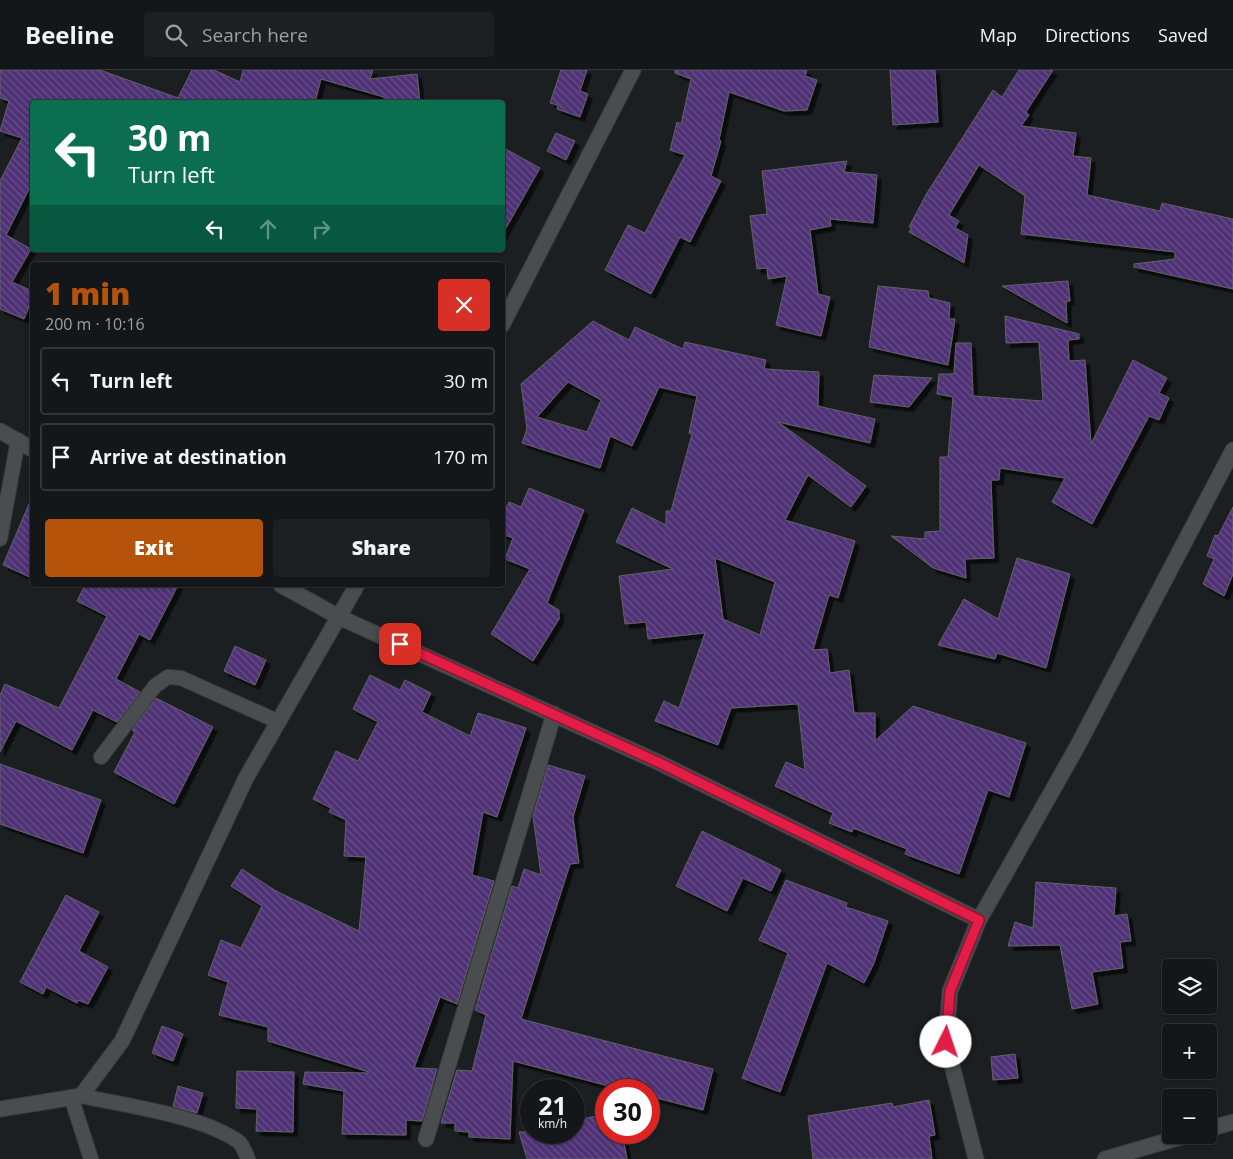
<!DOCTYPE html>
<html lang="en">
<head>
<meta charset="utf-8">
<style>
  body { margin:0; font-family:"Open Sans",sans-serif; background:#1d2022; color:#f1f3f6; height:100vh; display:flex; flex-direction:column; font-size:19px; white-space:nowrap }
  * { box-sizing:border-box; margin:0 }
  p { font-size:16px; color:#9d9fa2 }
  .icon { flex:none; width:28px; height:28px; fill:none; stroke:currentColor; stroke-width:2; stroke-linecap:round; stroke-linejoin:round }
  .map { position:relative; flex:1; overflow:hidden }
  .side { position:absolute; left:30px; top:192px; width:475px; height:325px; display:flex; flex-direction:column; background:#141719; border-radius:5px; box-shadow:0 1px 4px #0004,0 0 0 1px #333638 }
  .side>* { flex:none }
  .guide { position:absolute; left:30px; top:30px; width:475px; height:152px; border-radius:5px; box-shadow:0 1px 4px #0004,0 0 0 1px #333638; background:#0b6e4f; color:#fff; overflow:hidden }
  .buttons { position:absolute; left:1162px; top:889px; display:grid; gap:10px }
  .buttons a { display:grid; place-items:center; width:55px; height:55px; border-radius:5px; background:#141719; box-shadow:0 1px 4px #0004,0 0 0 1px #333638; font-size:25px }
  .speed { position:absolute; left:520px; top:1009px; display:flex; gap:10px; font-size:25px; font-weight:700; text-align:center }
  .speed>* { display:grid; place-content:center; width:65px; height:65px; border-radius:50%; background:#141719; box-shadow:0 1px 4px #0004,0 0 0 1px #333638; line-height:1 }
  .speed small { font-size:12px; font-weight:400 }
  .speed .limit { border:8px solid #d22; background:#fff; color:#111 }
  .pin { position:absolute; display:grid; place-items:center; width:42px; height:42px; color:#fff; margin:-21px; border-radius:10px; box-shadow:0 2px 8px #0006 }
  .me { position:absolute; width:55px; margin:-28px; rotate:4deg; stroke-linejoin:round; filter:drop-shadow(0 0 4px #0008) }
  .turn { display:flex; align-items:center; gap:18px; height:105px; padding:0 15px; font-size:22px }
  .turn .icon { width:65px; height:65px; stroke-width:2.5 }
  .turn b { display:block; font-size:35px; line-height:42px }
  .lanes { display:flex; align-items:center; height:48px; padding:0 15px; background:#0003; justify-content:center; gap:25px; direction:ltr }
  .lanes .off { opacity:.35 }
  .round { display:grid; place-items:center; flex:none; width:52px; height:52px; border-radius:5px; background:#1d2022 }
  .head { display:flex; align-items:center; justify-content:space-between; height:85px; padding:0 15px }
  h1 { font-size:30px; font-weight:800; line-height:38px; color:#b45309 }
  .action { display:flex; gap:10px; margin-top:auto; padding:10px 15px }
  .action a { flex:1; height:58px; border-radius:5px; background:#b45309; color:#fff; font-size:20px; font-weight:800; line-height:58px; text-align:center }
  .action a+a { background:#1d2022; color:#f1f3f6 }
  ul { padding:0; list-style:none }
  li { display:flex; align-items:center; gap:15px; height:68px; margin:0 10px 8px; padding:0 5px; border:2px solid #333638; border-radius:5px }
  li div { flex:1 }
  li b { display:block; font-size:19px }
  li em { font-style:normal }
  header { display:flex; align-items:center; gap:30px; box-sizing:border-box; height:70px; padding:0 25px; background:#141719; border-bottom:1px solid #333638 }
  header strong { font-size:24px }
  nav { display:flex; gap:28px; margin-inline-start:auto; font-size:18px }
  .search { width:350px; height:45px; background:#1d2022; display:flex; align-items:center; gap:12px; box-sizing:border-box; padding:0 18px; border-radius:5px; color:#9d9fa2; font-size:19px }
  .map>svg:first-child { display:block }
</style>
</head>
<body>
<header>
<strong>Beeline</strong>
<div class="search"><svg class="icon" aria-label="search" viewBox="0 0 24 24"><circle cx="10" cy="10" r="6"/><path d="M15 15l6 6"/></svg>Search here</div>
<nav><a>Map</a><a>Directions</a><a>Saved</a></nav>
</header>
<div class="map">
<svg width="1233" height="1089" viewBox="0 0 1233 1089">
  <defs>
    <pattern id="building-back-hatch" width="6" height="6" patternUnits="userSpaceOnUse" patternTransform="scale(1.25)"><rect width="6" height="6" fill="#4f3276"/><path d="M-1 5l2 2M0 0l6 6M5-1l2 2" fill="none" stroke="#684f89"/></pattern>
    <filter id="shadow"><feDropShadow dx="4.5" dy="4.5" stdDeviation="0" flood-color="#0009"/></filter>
  </defs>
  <rect width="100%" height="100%" fill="#1b1f21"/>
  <path fill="url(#building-back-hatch)" stroke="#636266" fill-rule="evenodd" filter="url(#shadow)" d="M 0,0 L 100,0 L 178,28 L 192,0 L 214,0 L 240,12 L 243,0 L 373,0 L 370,9 L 417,4 L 420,32 L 385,32 L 384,27 L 321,9 L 315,32 L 32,32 L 32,113 L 6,165 L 31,179 L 12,212 L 32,221 L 32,229 L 24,249 L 0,239 L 0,111 L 22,68 L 0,61 L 9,31 L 0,28 Z
    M 561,0 L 587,0 L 580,21 L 588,24 L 580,47 L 557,39 L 558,35 L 550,33 Z
    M 675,0 L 807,0 L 805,6 L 817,10 L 807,40 L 784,41 L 729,22 L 719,70 L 721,71 L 711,106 L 721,111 L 690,172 L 680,167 L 651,224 L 605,200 L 628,155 L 645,163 L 685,85 L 670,80 L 677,52 L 681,54 L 691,9 L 675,3 Z
    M 890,0 L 935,0 L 938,52 L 893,55 Z
    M 1019,0 L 1053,0 L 1026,42 L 1029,45 L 1021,56 L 1076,63 L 1073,86 L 1091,88 L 1087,125 L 1160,141 L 1162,133 L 1233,149 L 1233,219 L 1134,197 L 1134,194 L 1175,189 L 1175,182 L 1021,164 L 1025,126 L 979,95 L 949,145 L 959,151 L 955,158 L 968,165 L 964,193 L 909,162 L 912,157 L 909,157 L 927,123 L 993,20 L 1002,27 Z
    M 556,63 L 575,71 L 566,90 L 547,81 Z
    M 502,77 L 540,98 L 502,165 Z
    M 847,91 L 844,102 L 877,105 L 873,153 L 830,149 L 831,156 L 810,160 L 818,224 L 830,227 L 821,266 L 776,255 L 787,206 L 768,209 L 767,198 L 757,199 L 750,146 L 767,144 L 762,101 Z
    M 1068,211 L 1070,231 L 1066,231 L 1067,253 L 1002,216 Z
    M 878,216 L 928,221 L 929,228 L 950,233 L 949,249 L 955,249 L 948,295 L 869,277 Z
    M 1005,246 L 1079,264 L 1079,269 L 1068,270 L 1069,291 L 1085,290 L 1091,374 L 1133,290 L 1167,308 L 1159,323 L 1169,328 L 1159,350 L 1149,346 L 1092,454 L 1052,432 L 1065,408 L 1000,398 L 999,410 L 991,410 L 994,488 L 965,489 L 966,508 L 933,498 L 891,466 L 925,469 L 925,462 L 940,461 L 940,387 L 948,387 L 953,327 L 937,324 L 939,304 L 954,304 L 956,273 L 971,273 L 973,326 L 1043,331 L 1039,272 L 1006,273 Z
    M 593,251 L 629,270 L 635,257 L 683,279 L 685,272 L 766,290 L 764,299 L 819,302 L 818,336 L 875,349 L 870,373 L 778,352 L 866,416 L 851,437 L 808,405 L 785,450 L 855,471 L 838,528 L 829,525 L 813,580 L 827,579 L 830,603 L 849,600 L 854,643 L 875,643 L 875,671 L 913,636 L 1026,673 L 1009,727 L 988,720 L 959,804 L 905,784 L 907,779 L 853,758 L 852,762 L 829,753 L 833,743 L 775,716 L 786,692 L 805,700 L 798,634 L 731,638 L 718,675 L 655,651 L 664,631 L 679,638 L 705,563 L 648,569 L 646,552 L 625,554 L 619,506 L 673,499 L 616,472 L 632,438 L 666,455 L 666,441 L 671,441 L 692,364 L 689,363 L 697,326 L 659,317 L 632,376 L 610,366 L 600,398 L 522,373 L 527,359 L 521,314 ZM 568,312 L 601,330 L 587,362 L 537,347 ZM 715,488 L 775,512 L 760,565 L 723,549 Z
    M 874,305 L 932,308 L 909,337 L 870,332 Z
    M 529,418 L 584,440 L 547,533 L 559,540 L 559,549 L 533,591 L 491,564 L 530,499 L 505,489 L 513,468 L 502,464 L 502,447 L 509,432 L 521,437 Z
    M 32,427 L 32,508 L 3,495 Z
    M 1233,437 L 1233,504 L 1224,526 L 1203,514 L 1214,489 L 1207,486 L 1215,465 L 1218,466 Z
    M 1017,488 L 1070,504 L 1046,598 L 997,583 L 995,589 L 938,575 L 964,529 L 998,549 Z
    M 85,515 L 178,515 L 150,570 L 139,564 L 116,609 L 140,622 L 117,652 L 93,640 L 72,680 L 16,651 L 0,682 L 0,625 L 5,614 L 59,638 L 107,546 L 77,531 Z
    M 235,576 L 266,590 L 255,615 L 224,601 Z
    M 370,605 L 400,620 L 405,610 L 431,623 L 422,642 L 470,666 L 478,643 L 526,658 L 497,747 L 483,742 L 472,805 L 494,811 L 457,934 L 440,927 L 414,998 L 437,999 L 422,1051 L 406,1050 L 406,1065 L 342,1064 L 344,1021 L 303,1014 L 305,1002 L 368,1003 L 369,1002 L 268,971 L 268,957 L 219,945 L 228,912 L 208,905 L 221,870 L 241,878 L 262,836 L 231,816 L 242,799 L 276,821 L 359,861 L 366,787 L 344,786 L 346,750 L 329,742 L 331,738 L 313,729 L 336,681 L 358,691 L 378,652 L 353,639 Z
    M 156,628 L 213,657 L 174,734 L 114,702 L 135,662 L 132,660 Z
    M 0,694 L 101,730 L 83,783 L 0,754 Z
    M 548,695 L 585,706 L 573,747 L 579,793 L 570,794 L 521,949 L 713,999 L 703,1040 L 649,1026 L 649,1020 L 624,1020 L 513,991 L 510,1069 L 469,1067 L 469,1062 L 455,1061 L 455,1053 L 441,1053 L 457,1000 L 472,1001 L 486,945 L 475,940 L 512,816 L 518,818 L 524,799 L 541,805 L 533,746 Z
    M 702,761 L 781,800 L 771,821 L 743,808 L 727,841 L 676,816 Z
    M 786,810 L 847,833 L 846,837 L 888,851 L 874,893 L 864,913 L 827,893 L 780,1022 L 742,1008 L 788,883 L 759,870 Z
    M 1036,812 L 1116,818 L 1114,846 L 1127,844 L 1131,871 L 1120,872 L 1123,898 L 1092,902 L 1098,934 L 1072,939 L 1060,875 L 1008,876 L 1015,852 L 1033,858 Z
    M 66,825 L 99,842 L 79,881 L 108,897 L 88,934 L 78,930 L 77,933 L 46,917 L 43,924 L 20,912 Z
    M 162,956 L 183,964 L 173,991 L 152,983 Z
    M 1015,984 L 1018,1008 L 993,1010 L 991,987 Z
    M 237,1001 L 294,1002 L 293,1062 L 256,1061 L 257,1039 L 236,1038 Z
    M 178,1016 L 203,1023 L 197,1043 L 173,1036 Z
    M 929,1030 L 935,1065 L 929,1066 L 932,1089 L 813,1089 L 808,1046 L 892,1033 L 893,1037 Z
    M 606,1044 L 606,1062 L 622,1062 L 627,1089 L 527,1089 L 519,1062 L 580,1062 L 577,1050 Z"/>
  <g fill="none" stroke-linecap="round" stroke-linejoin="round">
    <defs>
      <path id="service" d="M 0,469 L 18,370
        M 101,687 L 155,616 L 168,607 L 181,608 L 279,652
        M 81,1026 C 125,1035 203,1046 239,1072 C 243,1076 246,1084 248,1089
        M 71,1027 L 91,1089"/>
      <path id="minor" d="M 502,255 L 633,0
        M 0,361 L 32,379
        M 281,515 L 339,547 L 660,693 L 979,850
        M 0,1039 L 81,1026 L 122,971 L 246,708 L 357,515
        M 1209,1059 L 1233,1052
        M 426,1069 L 554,644
        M 976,1089 L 946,972 L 950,921 L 979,850 L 1077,677 L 1233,380
        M 1105,1089 L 1188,1065"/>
    </defs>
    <use href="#service" stroke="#393b3d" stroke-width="16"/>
    <use href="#minor" stroke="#393b3d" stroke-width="17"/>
    <use href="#service" stroke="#494d50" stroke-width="14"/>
    <use href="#minor" stroke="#494d50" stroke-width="15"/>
  </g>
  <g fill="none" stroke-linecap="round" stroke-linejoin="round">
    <defs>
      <path id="route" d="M 400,574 L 660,693 L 979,850 L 950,921 L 946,972"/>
    </defs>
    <use href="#route" stroke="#92132f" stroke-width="12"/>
    <use href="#route" stroke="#e11d48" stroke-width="9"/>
  </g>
</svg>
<div class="buttons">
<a><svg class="icon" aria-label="layers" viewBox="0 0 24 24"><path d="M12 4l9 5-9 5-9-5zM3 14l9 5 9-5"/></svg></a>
<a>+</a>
<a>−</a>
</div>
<div class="speed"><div>21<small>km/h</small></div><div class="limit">30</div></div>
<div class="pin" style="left:400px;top:574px;background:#d93025"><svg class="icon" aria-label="arrive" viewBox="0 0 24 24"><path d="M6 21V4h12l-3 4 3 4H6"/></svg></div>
<svg class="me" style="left:946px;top:972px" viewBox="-20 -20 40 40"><circle r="19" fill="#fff"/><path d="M0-13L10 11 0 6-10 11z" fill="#e11d48"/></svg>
<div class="guide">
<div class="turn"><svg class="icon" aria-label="left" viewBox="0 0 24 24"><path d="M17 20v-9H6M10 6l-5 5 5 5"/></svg><div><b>30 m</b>Turn left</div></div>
<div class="lanes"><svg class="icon" aria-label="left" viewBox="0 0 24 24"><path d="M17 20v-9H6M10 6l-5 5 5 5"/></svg><svg class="icon off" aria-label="ahead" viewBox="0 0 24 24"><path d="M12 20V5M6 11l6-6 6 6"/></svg><svg class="icon off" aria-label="right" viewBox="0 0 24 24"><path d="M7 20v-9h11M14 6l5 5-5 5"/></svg></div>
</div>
<section class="side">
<div class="head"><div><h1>1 min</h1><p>200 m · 10:16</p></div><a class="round" style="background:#d93025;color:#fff"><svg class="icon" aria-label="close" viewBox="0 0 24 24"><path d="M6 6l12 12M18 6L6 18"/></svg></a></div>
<ul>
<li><svg class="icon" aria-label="left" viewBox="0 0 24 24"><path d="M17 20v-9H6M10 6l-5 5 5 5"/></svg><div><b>Turn left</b></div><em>30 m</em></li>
<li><svg class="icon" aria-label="arrive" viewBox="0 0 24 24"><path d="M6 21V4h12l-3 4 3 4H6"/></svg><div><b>Arrive at destination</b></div><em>170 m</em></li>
</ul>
<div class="action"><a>Exit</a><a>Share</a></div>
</section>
</div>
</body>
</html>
